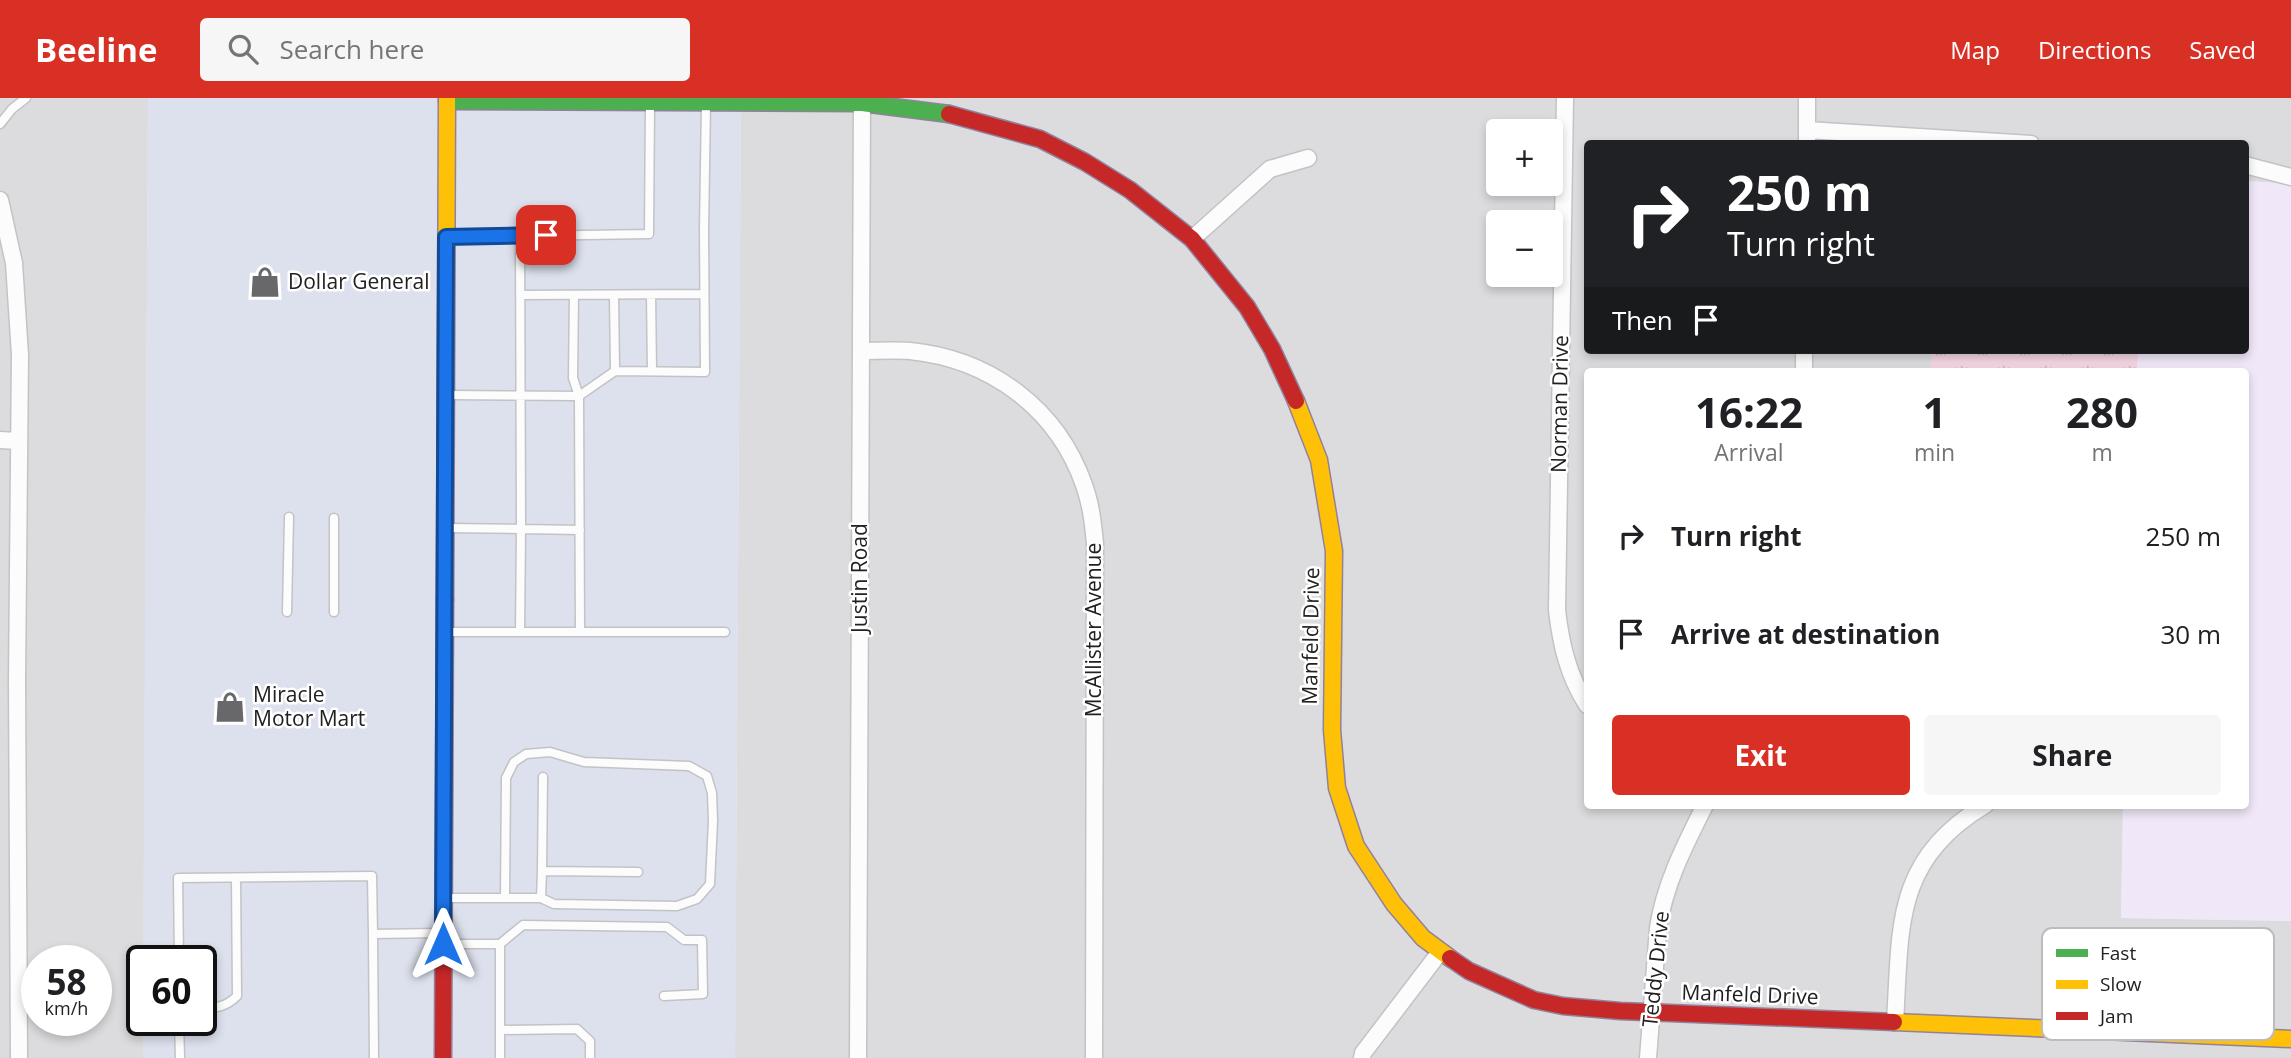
<!DOCTYPE html>
<html lang="en">
<head>
<meta charset="utf-8">
<style>
  body { margin:0; font-family:"Open Sans",sans-serif; background:#f6f6f6; color:#202124; height:100vh; display:flex; flex-direction:column; font-size:26px; white-space:nowrap }
  * { box-sizing:border-box; margin:0 }
  p { font-size:23px; color:#757577 }
  .icon { flex:none; width:38px; height:38px; fill:none; stroke:currentColor; stroke-width:2; stroke-linecap:round; stroke-linejoin:round }
  .map { position:relative; flex:1; overflow:hidden }
  .sheet { position:absolute; left:1584px; top:270px; width:665px; height:441px; display:flex; flex-direction:column; background:#fff; border-radius:7px; box-shadow:0 4px 10px #0003 }
  .sheet>* { flex:none }
  .guide { position:absolute; left:1584px; top:42px; width:665px; height:214px; border-radius:7px; box-shadow:0 4px 10px #0003; background:#202124; color:#fff; overflow:hidden }
  .fabs { position:absolute; left:1486px; top:21px; display:grid; gap:14px }
  .fabs a { display:grid; place-items:center; width:77px; height:77px; border-radius:7px; background:#fff; box-shadow:0 4px 10px #0003; font-size:35px }
  .speed { position:absolute; left:21px; top:847px; display:flex; gap:14px; font-size:35px; font-weight:700; text-align:center }
  .speed>* { display:grid; place-content:center; width:91px; height:91px; border-radius:50%; background:#fff; box-shadow:0 4px 10px #0003; line-height:1 }
  .speed small { font-size:18px; font-weight:400 }
  .speed .limit { border:4px solid #111; border-radius:10px; background:#fff; color:#111 }
  .pin { position:absolute; display:grid; place-items:center; width:60px; height:60px; color:#fff; margin:-30px; border-radius:14px; box-shadow:0 4px 10px #0006 }
  .me { position:absolute; width:77px; margin:-38px; rotate:0deg; stroke-linejoin:round; filter:drop-shadow(0 0 5px #0008) }
  .turn { display:flex; align-items:center; gap:24px; height:147px; padding:0 28px; font-size:32px }
  .turn .icon { width:91px; height:91px; stroke-width:2.5 }
  .turn b { display:block; font-size:49px; line-height:60px }
  .then { display:flex; align-items:center; height:66px; padding:0 28px; background:#0003; gap:14px; font-size:26px }
  .eta { display:flex; justify-content:space-evenly; align-items:center; height:119px; text-align:center }
  .eta b { font-size:42px; font-weight:700; line-height:49px }
  .button { display:flex; gap:14px; margin-top:auto; padding:14px 28px }
  .button a { flex:1; height:80px; border-radius:7px; background:#d93025; color:#fff; font-size:28px; font-weight:700; line-height:80px; text-align:center }
  .button a+a { background:#f6f6f6; color:#202124 }
  ul { padding:0; list-style:none }
  li { display:flex; align-items:center; gap:21px; height:98px; padding:0 28px }
  li div { flex:1 }
  li b { display:block; font-size:26px }
  li em { font-style:normal }
  header { display:flex; align-items:center; gap:42px; box-sizing:border-box; height:98px; padding:0 35px; background:#d93025; color:#fff }
  header strong { font-size:33px }
  nav { display:flex; gap:38px; margin-inline-start:auto; font-size:24px }
  .search { width:490px; height:63px; background:#f6f6f6; display:flex; align-items:center; gap:18px; box-sizing:border-box; padding:0 24px; border-radius:7px; color:#757577; font-size:26px }
  .map>svg:first-child { display:block }
</style>
</head>
<body>
<header>
<strong>Beeline</strong>
<div class="search"><svg class="icon" aria-label="search" viewBox="0 0 24 24"><circle cx="10" cy="10" r="6"/><path d="M15 15l6 6"/></svg>Search here</div>
<nav><a>Map</a><a>Directions</a><a>Saved</a></nav>
</header>
<div class="map">
<svg width="2291" height="960" viewBox="0 0 2291 960">
  <defs>
    <pattern id="park-tufts" width="24" height="20" patternUnits="userSpaceOnUse" patternTransform="scale(1.75)"><rect width="24" height="20" fill="#f4d6e2"/><path d="M3 7l-1-3M5 7V3M7 7l1-3M15 17l-1-3M17 17v-4M19 17l1-3" fill="none" stroke="#d1b7c2"/></pattern>
  </defs>
  <rect width="100%" height="100%" fill="#eceaf0"/>
  <path fill="#dcdcdf" fill-rule="evenodd" d="M 0,0 L 148,0 L 143,960 L 0,960 ZM 37,863 L 96,863 L 96,922 L 37,922 Z
    M 741,0 L 2291,0 L 2291,86 L 2245,83 L 2245,46 L 1587,46 L 1587,252 L 1932,252 L 1931,273 L 1587,273 L 1587,707 L 2123,707 L 2121,820 L 2291,823 L 2291,960 L 735,960 ZM 1498,33 L 1550,33 L 1550,86 L 1498,86 ZM 1498,124 L 1550,124 L 1550,177 L 1498,177 Z"/>
  <path fill="#dde1ed" d="M 148,0 L 741,0 L 735,960 L 143,960 L 143,922 L 201,922 L 201,863 L 143,863 Z"/>
  <path fill="#f0e7f8" d="M 2245,83 L 2291,86 L 2291,823 L 2121,820 L 2123,707 L 2245,707 L 2245,273 L 2137,273 L 2138,252 L 2245,252 Z"/>
  <path fill="url(#park-tufts)" d="M 1932,252 L 2138,252 L 2137,273 L 1931,273 Z"/>
  <g fill="none" stroke-linecap="round" stroke-linejoin="round">
    <defs>
      <path id="lane" d="M 0,26 L 12,11 L 26,0
        M 520,138 L 649,136 L 650,6
        M 520,197 L 704,196
        M 574,197 L 573,280 L 579,298 L 615,273 L 705,274 L 704,132 L 706,6
        M 614,197 L 615,273
        M 651,197 L 652,273
        M 334,420 L 334,514
        M 448,430 L 521,431 L 520,138 L 451,139
        M 287,514 L 289,419
        M 447,534 L 580,534 L 579,298 L 450,297
        M 520,534 L 521,431 L 580,432
        M 580,534 L 725,534
        M 542,773 L 543,679
        M 446,800 L 541,800 L 542,773 L 638,774
        M 505,800 L 506,680 L 514,664 L 526,656 L 550,654 L 584,664 L 689,668 L 707,678 L 712,695 L 713,723 L 710,786 L 697,801 L 677,808 L 554,806 L 541,800
        M 446,846 L 500,846 L 500,960
        M 500,846 L 523,827 L 667,829 L 684,842 L 702,842 L 703,896 L 664,898
        M 179,863 L 178,780 L 372,778 L 373,836
        M 201,910 C 216,910 226,909 237,898 L 236,780
        M 179,922 L 180,960
        M 500,932 L 577,931 L 590,943 L 590,960
        M 374,960 L 373,836 L 439,835"/>
      <path id="street" d="M 1565,0 L 1557,512 C 1561,547 1568,577 1587,607
        M 1807,32 L 2031,46
        M 1807,46 L 1807,0
        M 2245,67 L 2291,79
        M 0,102 L 14,165 L 20,257 L 17,583 L 19,960
        M 1192,141 L 1270,71 L 1308,60
        M 861,253 C 877,253 894,252 910,253 C 990,261 1057,310 1084,387 C 1091,406 1093,425 1095,445 L 1094,960
        M 1804,273 L 1804,252
        M 0,342 L 18,343
        M 1895,924 C 1901,828 1893,763 1985,707
        M 858,960 L 862,0
        M 1362,960 L 1363,955 L 1440,854
        M 1648,960 L 1658,830 C 1665,785 1685,747 1705,707"/>
      <path id="fast" d="M 447,3 L 862,5 L 949,16"/>
      <path id="slow" d="M 1296,303 L 1319,362 L 1334,453 L 1332,632 L 1337,690 L 1356,748 L 1394,806 L 1423,840 L 1450,860
        M 445,502 L 447,0
        M 1894,924 L 2291,941"/>
      <path id="jam" d="M 949,16 L 1040,41 L 1085,64 L 1130,92 L 1192,141 L 1247,209 L 1272,251 L 1296,303
        M 1450,860 L 1469,873 L 1534,902 L 1563,908 L 1620,913 L 1894,924
        M 443,960 L 445,502"/>
    </defs>
    <use href="#lane" stroke="#c3c2c5" stroke-width="11"/>
    <use href="#street" stroke="#c3c2c5" stroke-width="19"/>
    <use href="#fast" stroke="#92819b" stroke-width="19"/>
    <use href="#slow" stroke="#92819b" stroke-width="19"/>
    <use href="#jam" stroke="#92819b" stroke-width="19"/>
    <use href="#lane" stroke="#fcfcfd" stroke-width="8"/>
    <use href="#street" stroke="#fcfcfd" stroke-width="16"/>
    <use href="#fast" stroke="#4caf50" stroke-width="16"/>
    <use href="#slow" stroke="#ffc107" stroke-width="16"/>
    <use href="#jam" stroke="#c62828" stroke-width="16"/>
  </g>
  <g fill="none" stroke-linecap="round" stroke-linejoin="round">
    <defs>
      <path id="route" d="M 443,846 L 446,139 L 546,137"/>
    </defs>
    <use href="#route" stroke="#114b97" stroke-width="18"/>
    <use href="#route" stroke="#1a73e8" stroke-width="12"/>
  </g>
  <defs>
    <symbol id="shop-bare" viewBox="-9 -9 18 18"><path d="M-5-2.5h2.3a2.7 3.5 0 0 1 5.4 0H5L5.5 6h-11ZM-1.5-2.5h3a1.5 2.3 0 0 0-3 0Z" fill="#686769" stroke="#fff" stroke-width="2.5" paint-order="stroke"/></symbol>
  </defs>
  <g fill-rule="evenodd">
    <use href="#shop-bare" x="243" y="162" width="44" height="44"/>
    <use href="#shop-bare" x="208" y="587" width="44" height="44"/>
  </g>
  <g text-anchor="middle" stroke-width="5" stroke-linejoin="round" paint-order="stroke">
    <g font-size="21" fill="#212121" stroke="#fff" text-anchor="start">
      <text x="288" y="191">Dollar General</text>
      <text x="253" y="604">Miracle<tspan x="253" dy="24">Motor Mart</tspan></text>
    </g>
    <g font-size="21" fill="#212121" stroke="#fff">
      <text transform="translate(1560 306) rotate(-89)" y="7">Norman Drive</text>
      <text transform="translate(860 480) rotate(-90)" y="7">Justin Road</text>
      <text transform="translate(1094 532) rotate(-90)" y="7">McAllister Avenue</text>
      <text transform="translate(1311 538) rotate(-89)" y="7">Manfeld Drive</text>
      <text transform="translate(1656 871) rotate(-84)" y="7">Teddy Drive</text>
      <text transform="translate(1750 897) rotate(2)" y="7">Manfeld Drive</text>
    </g>
  </g>
  <rect x="2042" y="830" width="232" height="112" rx="10" fill="#fff" stroke="#bcbcbc" stroke-width="2"/>
  <rect x="2056" y="851" width="32" height="8" fill="#4caf50"/>
  <rect x="2056" y="882" width="32" height="9" fill="#ffc107"/>
  <rect x="2056" y="914" width="32" height="8" fill="#c62828"/>
  <g font-size="19" fill="#212121">
    <text x="2100" y="862">Fast</text>
    <text x="2100" y="893">Slow</text>
    <text x="2100" y="925">Jam</text>
  </g>
</svg>
<div class="fabs">
<a>+</a>
<a>−</a>
</div>
<div class="speed"><div>58<small>km/h</small></div><div class="limit">60</div></div>
<div class="pin" style="left:546px;top:137px;background:#d93025"><svg class="icon" aria-label="arrive" viewBox="0 0 24 24"><path d="M6 21V4h12l-3 4 3 4H6"/></svg></div>
<svg class="me" style="left:443px;top:846px" viewBox="-20 -20 40 40"><path d="M0-17L14 15 0 8-14 15z" fill="#1a73e8" stroke="#fff" stroke-width="4"/></svg>
<div class="guide">
<div class="turn"><svg class="icon" aria-label="right" viewBox="0 0 24 24"><path d="M7 20v-9h11M14 6l5 5-5 5"/></svg><div><b>250 m</b>Turn right</div></div>
<div class="then">Then<svg class="icon" aria-label="arrive" viewBox="0 0 24 24"><path d="M6 21V4h12l-3 4 3 4H6"/></svg></div>
</div>
<section class="sheet">
<div class="eta">
<div><b>16:22</b><p>Arrival</p></div>
<div><b>1</b><p>min</p></div>
<div><b>280</b><p>m</p></div>
</div>
<ul>
<li><svg class="icon" aria-label="right" viewBox="0 0 24 24"><path d="M7 20v-9h11M14 6l5 5-5 5"/></svg><div><b>Turn right</b></div><em>250 m</em></li>
<li><svg class="icon" aria-label="arrive" viewBox="0 0 24 24"><path d="M6 21V4h12l-3 4 3 4H6"/></svg><div><b>Arrive at destination</b></div><em>30 m</em></li>
</ul>
<div class="button"><a>Exit</a><a>Share</a></div>
</section>
</div>
</body>
</html>
